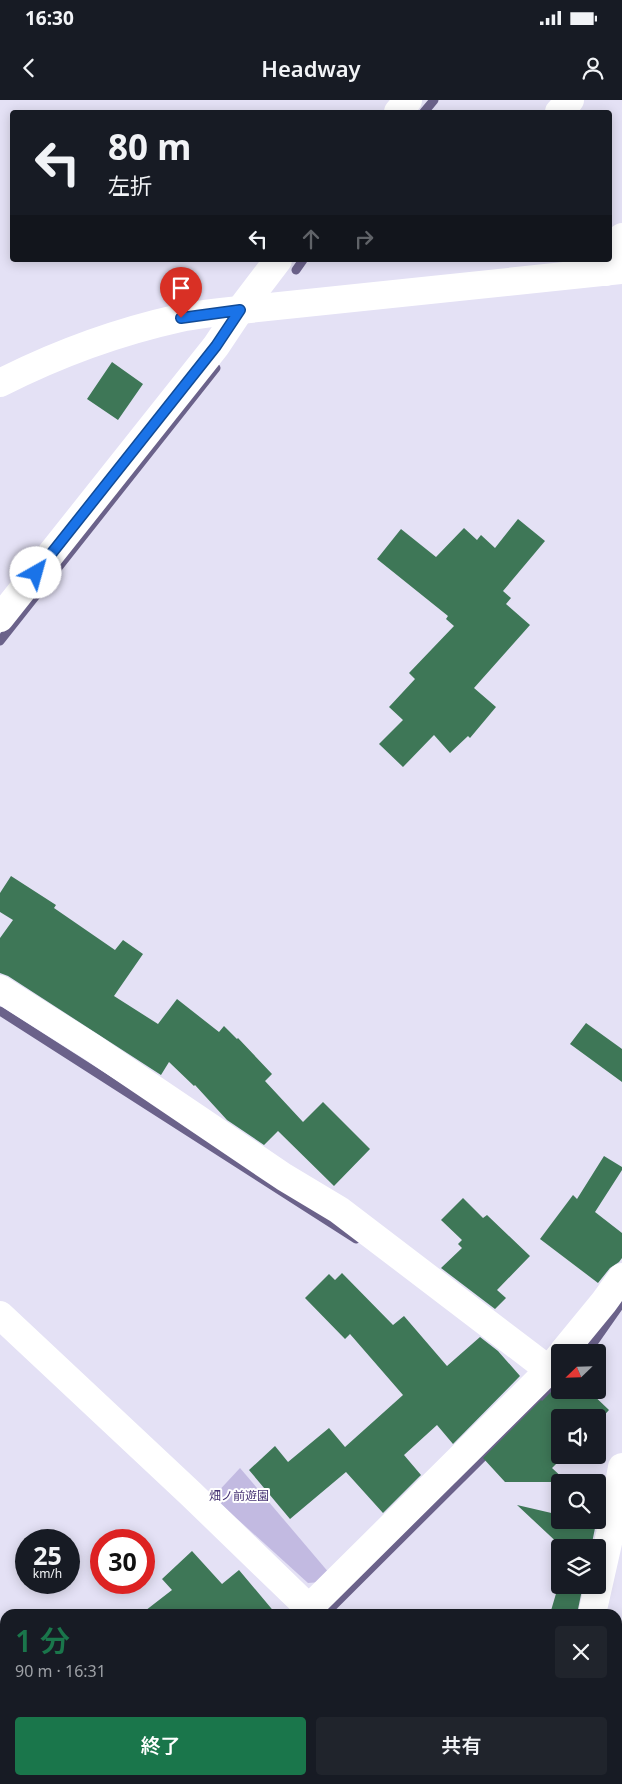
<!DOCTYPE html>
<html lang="ja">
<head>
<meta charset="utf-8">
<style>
  body { margin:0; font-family:"Noto Sans","Noto Sans JP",sans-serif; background:#20242c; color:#f1f3f6; height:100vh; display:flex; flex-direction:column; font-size:19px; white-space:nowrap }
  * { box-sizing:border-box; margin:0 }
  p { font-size:16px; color:#9ea1a6 }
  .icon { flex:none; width:28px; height:28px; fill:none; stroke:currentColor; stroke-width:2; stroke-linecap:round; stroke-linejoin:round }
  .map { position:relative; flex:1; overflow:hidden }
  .side { position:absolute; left:0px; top:1509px; width:622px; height:176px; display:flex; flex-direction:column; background:#171b24; border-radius:15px 15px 0 0; box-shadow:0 2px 12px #0003 }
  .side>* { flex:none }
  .guide { position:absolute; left:10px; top:10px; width:602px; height:152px; border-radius:5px; box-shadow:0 2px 12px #0003; background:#171b24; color:#f1f3f6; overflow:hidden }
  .needle { width:32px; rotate:247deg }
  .fabs { position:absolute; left:551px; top:1244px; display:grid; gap:10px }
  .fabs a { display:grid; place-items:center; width:55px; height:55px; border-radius:5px; background:#171b24; box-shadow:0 2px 12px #0003; font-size:25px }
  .speed { position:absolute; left:15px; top:1429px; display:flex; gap:10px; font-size:25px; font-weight:700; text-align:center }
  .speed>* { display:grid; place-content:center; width:65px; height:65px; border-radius:50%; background:#171b24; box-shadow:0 2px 12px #0003; line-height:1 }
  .speed small { font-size:12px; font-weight:400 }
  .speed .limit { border:8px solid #d22; background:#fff; color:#111 }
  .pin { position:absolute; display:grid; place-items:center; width:42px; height:42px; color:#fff; margin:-51px -21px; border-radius:50% 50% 50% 0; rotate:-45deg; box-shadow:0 0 5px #0007 }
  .pin .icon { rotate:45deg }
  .me { position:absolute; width:55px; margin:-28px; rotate:38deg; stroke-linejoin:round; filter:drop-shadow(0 0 4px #0008) }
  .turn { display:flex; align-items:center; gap:18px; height:105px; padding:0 15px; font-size:22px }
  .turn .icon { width:65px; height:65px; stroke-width:2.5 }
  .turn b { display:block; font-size:35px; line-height:42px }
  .lanes { display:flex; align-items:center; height:48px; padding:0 15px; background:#0003; justify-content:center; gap:25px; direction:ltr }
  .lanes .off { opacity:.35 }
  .round { display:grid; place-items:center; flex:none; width:52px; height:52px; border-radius:5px; background:#20242c }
  .head { display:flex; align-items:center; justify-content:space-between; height:85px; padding:0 15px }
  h1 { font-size:30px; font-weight:600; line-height:38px; color:#1a764b }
  .cta { display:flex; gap:10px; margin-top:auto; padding:10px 15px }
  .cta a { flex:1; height:58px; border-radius:5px; background:#1a764b; color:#fff; font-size:20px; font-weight:600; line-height:58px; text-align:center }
  .cta a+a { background:#20242c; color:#f1f3f6 }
  .status { display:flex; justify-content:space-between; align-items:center; height:35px; padding:0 25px; background:#171b24; direction:ltr }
  .status svg { height:14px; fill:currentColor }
  header { display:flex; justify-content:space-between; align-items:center; height:65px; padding:0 15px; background:#171b24; font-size:22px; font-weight:600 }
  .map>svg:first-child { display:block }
</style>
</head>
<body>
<div class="status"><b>16:30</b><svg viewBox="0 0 49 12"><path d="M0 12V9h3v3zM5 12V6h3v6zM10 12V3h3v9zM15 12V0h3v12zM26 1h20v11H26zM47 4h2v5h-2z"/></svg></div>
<header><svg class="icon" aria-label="back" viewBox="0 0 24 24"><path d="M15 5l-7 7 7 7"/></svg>Headway<svg class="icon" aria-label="person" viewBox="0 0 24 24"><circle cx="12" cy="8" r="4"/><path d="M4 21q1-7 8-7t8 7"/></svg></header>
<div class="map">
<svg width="622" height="1684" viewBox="0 0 622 1684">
  <rect width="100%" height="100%" fill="#e4e1f5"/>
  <path fill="#c2bae1" d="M 240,1368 L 330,1474 L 320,1482 L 308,1483 L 213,1397 Z"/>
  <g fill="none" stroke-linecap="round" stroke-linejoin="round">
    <path stroke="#6b628a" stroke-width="9" d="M 424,12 L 434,0
      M 296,170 L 303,160
      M 0,541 L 216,268
      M 0,911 L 356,1139
      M 587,1252 L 622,1202
      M 325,1514 L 560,1280
      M 147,1684 L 152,1680"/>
  </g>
  <path fill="#3e7757" d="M 112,262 L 143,284 L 118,320 L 87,299 Z
    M 518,419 L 545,441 L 503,491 L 511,498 L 506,504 L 530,525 L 474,588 L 496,607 L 470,638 L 468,636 L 450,653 L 434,635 L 403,667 L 379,644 L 403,620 L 389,607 L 415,579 L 409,573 L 454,526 L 446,519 L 448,516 L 377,459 L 401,429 L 436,457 L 464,428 L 477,440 L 481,435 L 495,448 Z
    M 11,776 L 56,805 L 54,808 L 115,850 L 123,840 L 143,854 L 114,896 L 158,924 L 177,899 L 219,932 L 224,926 L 237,939 L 238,938 L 272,974 L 265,981 L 303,1022 L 323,1002 L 370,1049 L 334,1086 L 278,1031 L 264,1045 L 227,1020 L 195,985 L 194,986 L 169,962 L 161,975 L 8,876 L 0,873 L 0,838 L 13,820 L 0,812 L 0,793 Z
    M 586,923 L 622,949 L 622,982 L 570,944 Z
    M 604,1056 L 622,1067 L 622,1070 L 595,1112 L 622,1133 L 622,1158 L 619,1162 L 610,1168 L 598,1183 L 540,1139 L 573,1095 L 577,1099 Z
    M 463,1098 L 483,1118 L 487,1115 L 530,1156 L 497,1190 L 506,1198 L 495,1209 L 441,1168 L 462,1148 L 458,1144 L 462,1140 L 441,1120 Z
    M 342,1173 L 393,1225 L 404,1216 L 447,1266 L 480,1237 L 498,1251 L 520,1276 L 453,1344 L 437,1325 L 404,1355 L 421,1375 L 383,1413 L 346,1372 L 290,1419 L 249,1370 L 275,1346 L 288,1362 L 329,1328 L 345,1347 L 403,1295 L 350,1234 L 345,1239 L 305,1198 L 329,1174 L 335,1180 Z
    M 553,1290 L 588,1290 L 609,1310 L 598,1322 L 598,1318 L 560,1318 L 560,1355 L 565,1355 L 552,1368 L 567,1382 L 505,1382 L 483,1358 L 541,1300 L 542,1301 Z
    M 517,1405 L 560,1415 L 560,1420 L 581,1420 L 596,1423 L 591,1448 L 563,1448 Z
    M 192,1451 L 222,1484 L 239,1470 L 276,1514 L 141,1514 L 172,1490 L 162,1479 Z
    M 560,1480 L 560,1485 L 583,1485 L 577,1514 L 550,1514 Z"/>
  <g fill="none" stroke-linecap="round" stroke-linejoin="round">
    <path stroke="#fff" stroke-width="28" d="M 398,12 L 408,0
      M 559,12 L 570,0
      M 606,172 L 622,137
      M 0,518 L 216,246 L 240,210 L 278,160
      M 0,889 L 93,948 L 284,1077 L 339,1110 L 549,1270
      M 0,1215 L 191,1394 L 315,1514
      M 563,1252 L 604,1202 L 622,1177
      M 303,1514 L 549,1270 L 559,1257
      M 592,1514 L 610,1434 L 622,1367
      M 472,1680 L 475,1684
      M 124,1684 L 128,1680
      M 519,1684 L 523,1680"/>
    <path stroke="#fff" stroke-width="28" d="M 0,283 C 57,254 117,232 180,218 C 199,214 220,212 240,210 L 622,170"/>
  </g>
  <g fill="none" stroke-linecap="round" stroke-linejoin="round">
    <defs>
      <path id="route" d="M 36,473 L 216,246 L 240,210 L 181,218"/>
    </defs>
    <use href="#route" stroke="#114b97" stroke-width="12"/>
    <use href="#route" stroke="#1a73e8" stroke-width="9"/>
  </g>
  <g text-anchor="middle" stroke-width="4" stroke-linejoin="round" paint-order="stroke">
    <g font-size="12" fill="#443072" stroke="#fff">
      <text x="239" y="1400">畑ノ前遊園</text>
    </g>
  </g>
</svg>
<div class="fabs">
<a><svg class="needle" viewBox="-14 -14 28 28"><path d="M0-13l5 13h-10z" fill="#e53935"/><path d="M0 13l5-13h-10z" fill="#9ea1a6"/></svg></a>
<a><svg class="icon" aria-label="sound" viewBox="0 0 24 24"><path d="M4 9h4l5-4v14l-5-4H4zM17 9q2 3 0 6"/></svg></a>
<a><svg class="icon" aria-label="search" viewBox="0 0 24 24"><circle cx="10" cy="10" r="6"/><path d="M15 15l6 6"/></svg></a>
<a><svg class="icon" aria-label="layers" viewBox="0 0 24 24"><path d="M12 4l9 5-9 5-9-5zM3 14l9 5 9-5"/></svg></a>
</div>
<div class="speed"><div>25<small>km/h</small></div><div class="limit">30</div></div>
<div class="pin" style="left:181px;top:218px;background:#d93025"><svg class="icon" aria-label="arrive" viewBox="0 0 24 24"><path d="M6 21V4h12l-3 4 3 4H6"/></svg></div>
<svg class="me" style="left:36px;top:473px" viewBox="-20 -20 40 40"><circle r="19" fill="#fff"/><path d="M0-13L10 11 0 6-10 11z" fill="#1a73e8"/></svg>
<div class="guide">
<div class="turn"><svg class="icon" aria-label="left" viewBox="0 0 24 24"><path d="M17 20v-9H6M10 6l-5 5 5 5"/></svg><div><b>80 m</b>左折</div></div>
<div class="lanes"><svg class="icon" aria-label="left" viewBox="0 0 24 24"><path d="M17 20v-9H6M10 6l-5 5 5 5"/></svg><svg class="icon off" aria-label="ahead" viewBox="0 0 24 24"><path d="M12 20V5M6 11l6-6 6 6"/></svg><svg class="icon off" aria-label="right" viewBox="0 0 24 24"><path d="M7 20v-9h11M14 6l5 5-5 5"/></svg></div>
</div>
<section class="side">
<div class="head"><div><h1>1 分</h1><p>90 m · 16:31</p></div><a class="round"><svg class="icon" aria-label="close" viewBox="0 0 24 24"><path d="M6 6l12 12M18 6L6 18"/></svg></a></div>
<div class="cta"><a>終了</a><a>共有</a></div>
</section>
</div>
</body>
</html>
